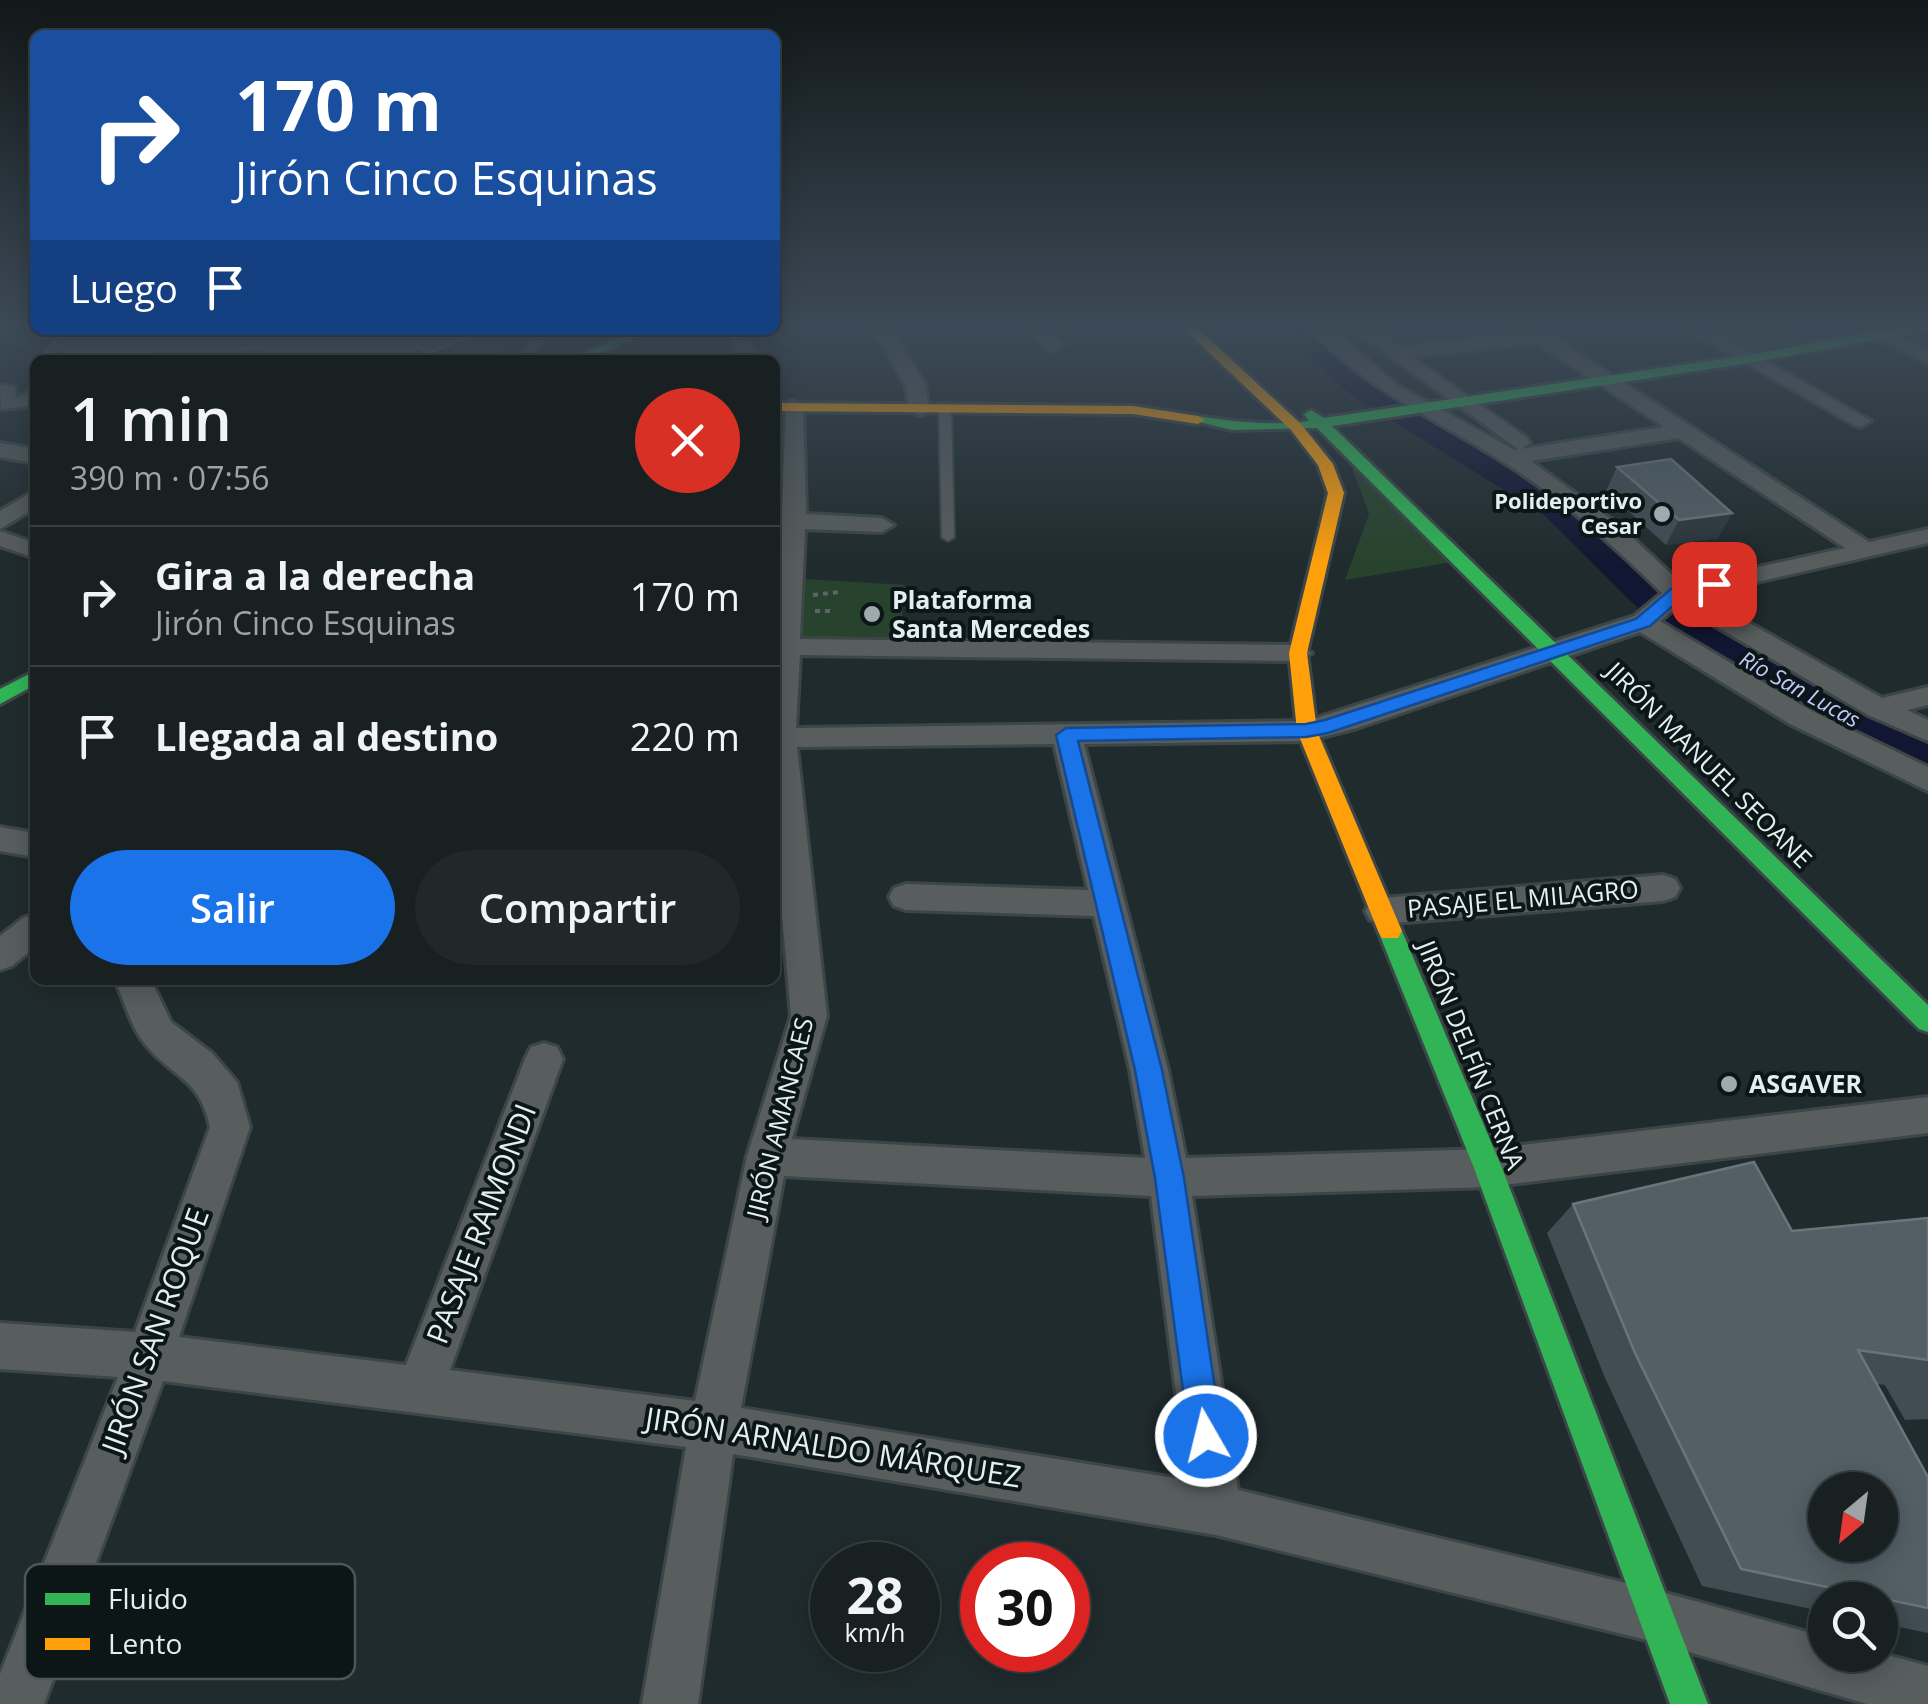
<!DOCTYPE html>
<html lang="es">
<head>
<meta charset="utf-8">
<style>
  body { margin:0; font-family:"Open Sans",sans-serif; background:#21282a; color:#f1f3f6; height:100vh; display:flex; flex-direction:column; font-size:38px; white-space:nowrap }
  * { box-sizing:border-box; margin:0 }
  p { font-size:32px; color:#9fa3a5 }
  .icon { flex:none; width:55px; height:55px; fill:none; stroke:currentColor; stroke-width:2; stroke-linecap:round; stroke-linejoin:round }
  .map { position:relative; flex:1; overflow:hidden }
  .sheet { position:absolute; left:30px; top:355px; width:750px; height:630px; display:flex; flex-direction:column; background:#182022; border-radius:15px; box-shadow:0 5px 25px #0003,0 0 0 2px #363e40 }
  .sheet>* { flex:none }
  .hud { position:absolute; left:30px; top:30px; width:750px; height:305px; border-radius:15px; box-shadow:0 5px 25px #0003,0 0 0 2px #363e40; background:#1a4fa0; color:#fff; overflow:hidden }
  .needle { width:65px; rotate:209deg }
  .tools { position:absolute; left:1808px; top:1472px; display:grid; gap:20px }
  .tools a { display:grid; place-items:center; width:90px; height:90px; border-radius:50%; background:#182022; box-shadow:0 5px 25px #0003,0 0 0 2px #363e40; font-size:50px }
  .speed { position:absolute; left:810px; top:1542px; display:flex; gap:20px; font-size:50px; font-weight:700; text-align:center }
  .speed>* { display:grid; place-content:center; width:130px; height:130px; border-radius:50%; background:#182022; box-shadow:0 5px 25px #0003,0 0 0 2px #363e40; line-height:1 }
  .speed small { font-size:25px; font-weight:400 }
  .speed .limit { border:15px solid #d22; background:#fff; color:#111 }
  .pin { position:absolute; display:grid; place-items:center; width:85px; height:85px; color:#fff; margin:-42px; border-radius:20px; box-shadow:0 5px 15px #0006 }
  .me { position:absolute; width:110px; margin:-55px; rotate:352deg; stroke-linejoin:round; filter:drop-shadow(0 0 8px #0008) }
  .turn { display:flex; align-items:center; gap:35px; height:210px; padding:0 40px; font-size:45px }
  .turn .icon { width:130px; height:130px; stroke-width:2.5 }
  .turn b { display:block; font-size:70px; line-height:85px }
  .then { display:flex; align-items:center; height:95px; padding:0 40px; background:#0003; gap:20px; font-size:38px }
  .round { display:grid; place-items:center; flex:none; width:105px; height:105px; border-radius:52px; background:#21282a }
  .head { display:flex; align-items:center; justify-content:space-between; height:170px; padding:0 40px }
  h1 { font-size:60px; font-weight:600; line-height:75px }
  .button { display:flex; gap:20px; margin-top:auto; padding:20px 40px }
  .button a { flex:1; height:115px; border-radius:60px; background:#1a73e8; color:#fff; font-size:40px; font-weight:600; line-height:115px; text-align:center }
  .button a+a { background:#21282a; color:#f1f3f6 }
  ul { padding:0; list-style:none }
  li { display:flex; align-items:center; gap:30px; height:140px; padding:0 40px; border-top:2px solid #363e40 }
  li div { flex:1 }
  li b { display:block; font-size:38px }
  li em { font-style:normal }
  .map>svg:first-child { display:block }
</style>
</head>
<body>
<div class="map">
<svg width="1928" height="1704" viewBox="0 0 1928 1704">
  <rect width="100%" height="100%" fill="#202b2d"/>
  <path fill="#28432d" d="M 1708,325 L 1770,325 L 1807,345 L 1758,355 Z
    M 1351,465 L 1453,562 L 1345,580 L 1369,514 Z
    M 805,579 L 905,585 L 899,645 L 800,642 Z"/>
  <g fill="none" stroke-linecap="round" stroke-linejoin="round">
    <path fill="#121632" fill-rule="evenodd" d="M 1285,325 L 1314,325 L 1372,380 L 1570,499 L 1679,603 L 1824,688 L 1928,737 L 1928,772 L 1794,708 L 1651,621 L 1544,515 L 1350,394 L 1313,360 Z"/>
    <defs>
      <path id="lane" d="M 549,330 L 561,330 L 536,347 L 530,360 L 520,360 L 528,343 Z
        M 945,406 L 951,409 L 954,537 L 948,541 L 942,537 L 939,409 Z"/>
      <path id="street" d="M 870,325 L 888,325 L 925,384 L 929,409 L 926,413 L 919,415 L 909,409 L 905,384 Z
        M 1025,325 L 1045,325 L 1063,346 L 1054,352 L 1047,350 Z
        M 1307,325 L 1328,325 L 1397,385 L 1514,450 L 1518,449 L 1347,325 L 1369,325 L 1399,347 L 1522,333 L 1513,325 L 1535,325 L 1869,542 L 1928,529 L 1928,543 L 1700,595 L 1882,698 L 1928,687 L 1928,705 L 1907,710 L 1928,720 L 1928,741 L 1868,715 L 1679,605 L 1660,621 L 1810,710 L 1928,767 L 1928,791 L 1790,724 L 1640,632 L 1357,728 L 1307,741 L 1084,744 L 1168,1070 L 1186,1158 L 1488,1149 L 1928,1097 L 1928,1133 L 1488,1187 L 1192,1196 L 1238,1490 L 1655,1590 L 1825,1637 L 1825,1655 L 1880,1653 L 1928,1666 L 1928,1704 L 1867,1704 L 1655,1642 L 1216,1535 L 733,1454 L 698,1704 L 642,1704 L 686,1447 L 163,1381 L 44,1704 L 0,1704 L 0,1674 L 118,1377 L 0,1369 L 0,1323 L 135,1332 L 210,1127 C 200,1077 172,1078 145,1044 C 131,1027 124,1000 115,980 L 151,980 L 171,1022 L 212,1053 L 237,1082 L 250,1127 L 179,1337 L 406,1365 L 525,1059 L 531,1047 L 544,1043 L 557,1047 L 563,1059 L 450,1370 L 695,1401 L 747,1156 L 791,1016 L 775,838 L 775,619 L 782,527 L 775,527 L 775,513 L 782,513 L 786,403 L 793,401 L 803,407 L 806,514 L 882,518 L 894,525 L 882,532 L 805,529 L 800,639 L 1298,645 L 1312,653 L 1298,661 L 800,655 L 796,728 L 1307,721 L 1634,616 L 1662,593 C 1612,544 1561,498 1502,461 C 1434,418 1361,387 1307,325 ZM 1537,343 L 1664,427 L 1521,449 L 1530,443 L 1527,438 L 1412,357 ZM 1679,438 L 1845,548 L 1682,584 L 1619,525 L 1531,461 ZM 1054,744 L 1088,890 L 906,884 L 894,888 L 889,897 L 894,906 L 906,910 L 1094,916 L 1130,1070 L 1145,1158 L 792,1139 L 827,1016 L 797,747 ZM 784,1176 L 1151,1196 L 1187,1480 L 741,1408 Z
        M 1680,325 L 1703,325 L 1871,421 L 1861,427 L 1854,425 Z
        M 1851,325 L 1876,325 L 1928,350 L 1928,363 Z
        M 727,330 L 745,330 L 755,352 L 752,356 L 738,356 Z
        M 0,385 L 15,387 L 16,398 L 35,389 L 35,406 L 1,409 Z
        M 0,443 L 35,449 L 35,463 L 0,457 Z
        M 35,490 L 35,508 L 0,529 L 0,511 Z
        M 0,531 L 35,543 L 35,558 L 0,546 Z
        M 0,827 L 35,833 L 35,857 L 0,851 Z
        M 1663,875 L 1675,879 L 1680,888 L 1675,897 L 1663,901 L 1382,924 L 1370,920 L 1365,911 L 1370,902 L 1382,898 Z
        M 35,914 L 35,947 L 12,966 L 0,970 L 0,936 L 23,918 Z"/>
      <path id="fast" d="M 1910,325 L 1928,325 L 1928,330 L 1749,363 L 1332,426 L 1928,1005 L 1928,1032 L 1919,1029 L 1317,428 L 1232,430 L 1191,420 L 1198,416 C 1234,422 1273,426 1309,421 L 1304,414 L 1311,410 L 1324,418 L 1749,355 Z
        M 636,330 L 653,330 L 586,360 L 568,360 Z
        M 35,671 L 35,685 L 0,704 L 0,689 Z
        M 1390,922 L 1398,924 L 1402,931 L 1502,1168 L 1708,1704 L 1670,1704 L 1474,1168 L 1378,931 L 1382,924 Z"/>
      <path id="slow" d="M 1180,325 L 1194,325 L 1301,424 L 1333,464 L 1344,493 L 1307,653 L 1317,731 L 1402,931 L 1398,938 L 1382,938 L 1378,931 L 1297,731 L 1289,653 L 1328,493 L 1318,465 L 1291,430 Z
        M 775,403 L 1133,406 L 1198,416 L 1205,420 L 1198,424 L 1133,414 L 775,411 Z"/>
    </defs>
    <use href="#lane" stroke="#3c4648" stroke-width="4"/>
    <use href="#street" stroke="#3c4648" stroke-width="6"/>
    <use href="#fast" stroke="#3c4648" stroke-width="6"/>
    <use href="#slow" stroke="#3c4648" stroke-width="6"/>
    <path stroke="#5f6464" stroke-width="4" stroke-dasharray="5 5" stroke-linecap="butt" d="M 813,595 L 839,592
      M 815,611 L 832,611"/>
    <use href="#lane" fill="#585d5d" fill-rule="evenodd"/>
    <use href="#street" fill="#585d5d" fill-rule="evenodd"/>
    <use href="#fast" fill="#30b455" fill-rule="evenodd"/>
    <use href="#slow" fill="#ff9f0a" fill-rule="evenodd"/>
  </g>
  <path fill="#414d53" d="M 64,330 L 546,330 L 492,352 L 494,360 L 48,360 L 44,354 Z
    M 1617,467 L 1732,513 L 1718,538 L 1666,545 L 1606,491 Z
    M 1573,1204 L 1792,1231 L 1928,1218 L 1928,1419 L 1905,1420 L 1885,1385 L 1876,1384 L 1928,1477 L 1928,1633 L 1880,1623 L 1880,1600 L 1825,1600 L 1825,1612 L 1702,1586 L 1605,1378 L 1547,1233 Z"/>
  <path fill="#2d383d" d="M 476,330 L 546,330 L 492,352 L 494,360 L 431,360 L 429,353 Z
    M 416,347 L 421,360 L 412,360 L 410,355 Z
    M 1732,513 L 1718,538 L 1666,545 L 1679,520 Z"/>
  <path fill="#525f64" stroke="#69757a" stroke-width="2.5" fill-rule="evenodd" d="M 64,330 L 484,330 L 485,331 L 429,353 L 416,347 L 410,355 L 265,354 L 270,349 L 44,354 Z
    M 1671,459 L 1732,513 L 1679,520 L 1617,467 Z
    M 1754,1162 L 1792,1231 L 1928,1218 L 1928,1360 L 1858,1350 L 1928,1477 L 1928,1608 L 1741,1569 L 1635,1353 L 1573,1204 ZM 1825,1490 L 1880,1490 L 1880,1545 L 1825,1545 Z"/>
  <linearGradient id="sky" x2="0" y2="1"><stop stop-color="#121819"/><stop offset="0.58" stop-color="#3c4a57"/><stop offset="1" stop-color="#3c4a57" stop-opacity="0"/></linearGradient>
  <rect width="1928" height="564" fill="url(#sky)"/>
  <path fill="#1a73e8" stroke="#114b97" stroke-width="2.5" d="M 1714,579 L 1723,584 L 1721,588 L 1683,597 L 1650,626 L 1328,733 L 1306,737 L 1078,741 L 1162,1070 L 1184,1178 L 1222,1436 L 1217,1448 L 1206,1453 L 1194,1448 L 1189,1436 L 1155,1178 L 1135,1070 L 1056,735 L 1066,728 L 1306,724 L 1325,720 L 1636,619 L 1671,589 Z"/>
  <g fill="#9eaaad" stroke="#0c1617" stroke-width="4">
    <circle cx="1662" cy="514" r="10"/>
    <circle cx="872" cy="614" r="10"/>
    <circle cx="1729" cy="1084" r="10"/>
  </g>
  <g text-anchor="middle" stroke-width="8" stroke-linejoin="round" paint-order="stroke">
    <g font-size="22" font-weight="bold" fill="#e2eff2" stroke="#0c1617" text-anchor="end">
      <text x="1642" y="509">Polideportivo<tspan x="1642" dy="25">Cesar</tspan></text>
    </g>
    <g font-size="22" font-style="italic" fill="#c0cbfd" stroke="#0c1617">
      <text transform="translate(1800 689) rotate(29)" y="8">Río San Lucas</text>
    </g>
    <g font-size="25" font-weight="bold" fill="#e2eff2" stroke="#0c1617" text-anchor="start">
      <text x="892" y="609">Plataforma<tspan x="892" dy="29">Santa Mercedes</tspan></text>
      <text x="1749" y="1093">ASGAVER</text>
    </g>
    <g font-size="25" fill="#e2eff2" stroke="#0c1617">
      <text transform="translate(1709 765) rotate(45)" y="9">JIRÓN MANUEL SEOANE</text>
      <text transform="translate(1523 899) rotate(-5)" y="9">PASAJE EL MILAGRO</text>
      <text transform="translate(1471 1055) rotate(68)" y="9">JIRÓN DELFÍN CERNA</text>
      <text transform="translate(780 1118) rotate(-76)" y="9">JIRÓN AMANCAES</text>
    </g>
    <g font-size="30" fill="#e2eff2" stroke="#0c1617">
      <text transform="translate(482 1224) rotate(-69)" y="10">PASAJE RAIMONDI</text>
      <text transform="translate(156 1331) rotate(-70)" y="10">JIRÓN SAN ROQUE</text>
      <text transform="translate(833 1448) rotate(9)" y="10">JIRÓN ARNALDO MÁRQUEZ</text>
    </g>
  </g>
  <rect x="25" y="1564" width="330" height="115" rx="15" fill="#0c1617" stroke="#4c5759" stroke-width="2.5"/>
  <rect x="45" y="1593" width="45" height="12" fill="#30b455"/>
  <rect x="45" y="1638" width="45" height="12" fill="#ff9f0a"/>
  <g font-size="28" fill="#e2eff2">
    <text x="108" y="1609">Fluido</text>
    <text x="108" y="1654">Lento</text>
  </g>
</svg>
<div class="tools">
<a><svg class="needle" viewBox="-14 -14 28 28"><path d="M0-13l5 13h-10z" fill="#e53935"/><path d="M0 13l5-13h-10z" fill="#9fa3a5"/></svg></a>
<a><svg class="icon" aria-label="search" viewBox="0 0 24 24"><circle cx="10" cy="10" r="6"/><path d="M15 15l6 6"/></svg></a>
</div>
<div class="speed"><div>28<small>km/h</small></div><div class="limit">30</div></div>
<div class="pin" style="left:1714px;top:584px;background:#d93025"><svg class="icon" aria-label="arrive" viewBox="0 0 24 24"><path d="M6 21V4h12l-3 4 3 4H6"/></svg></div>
<svg class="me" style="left:1206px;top:1436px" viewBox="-20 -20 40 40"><circle r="17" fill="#1a73e8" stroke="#fff" stroke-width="3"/><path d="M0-11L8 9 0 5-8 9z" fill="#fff"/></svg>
<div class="hud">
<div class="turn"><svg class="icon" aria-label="right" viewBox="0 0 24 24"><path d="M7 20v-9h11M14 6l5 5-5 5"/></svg><div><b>170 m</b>Jirón Cinco Esquinas</div></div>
<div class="then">Luego<svg class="icon" aria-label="arrive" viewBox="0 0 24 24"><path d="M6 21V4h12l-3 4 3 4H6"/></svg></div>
</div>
<section class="sheet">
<div class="head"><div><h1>1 min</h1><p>390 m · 07:56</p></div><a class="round" style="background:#d93025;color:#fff"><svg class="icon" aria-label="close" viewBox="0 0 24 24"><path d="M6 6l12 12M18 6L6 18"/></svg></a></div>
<ul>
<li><svg class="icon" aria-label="right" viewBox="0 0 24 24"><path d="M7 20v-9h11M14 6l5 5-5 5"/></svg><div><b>Gira a la derecha</b><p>Jirón Cinco Esquinas</p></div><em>170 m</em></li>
<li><svg class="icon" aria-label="arrive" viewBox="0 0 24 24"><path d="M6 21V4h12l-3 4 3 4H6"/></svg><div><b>Llegada al destino</b></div><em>220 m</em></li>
</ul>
<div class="button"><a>Salir</a><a>Compartir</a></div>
</section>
</div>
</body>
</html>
